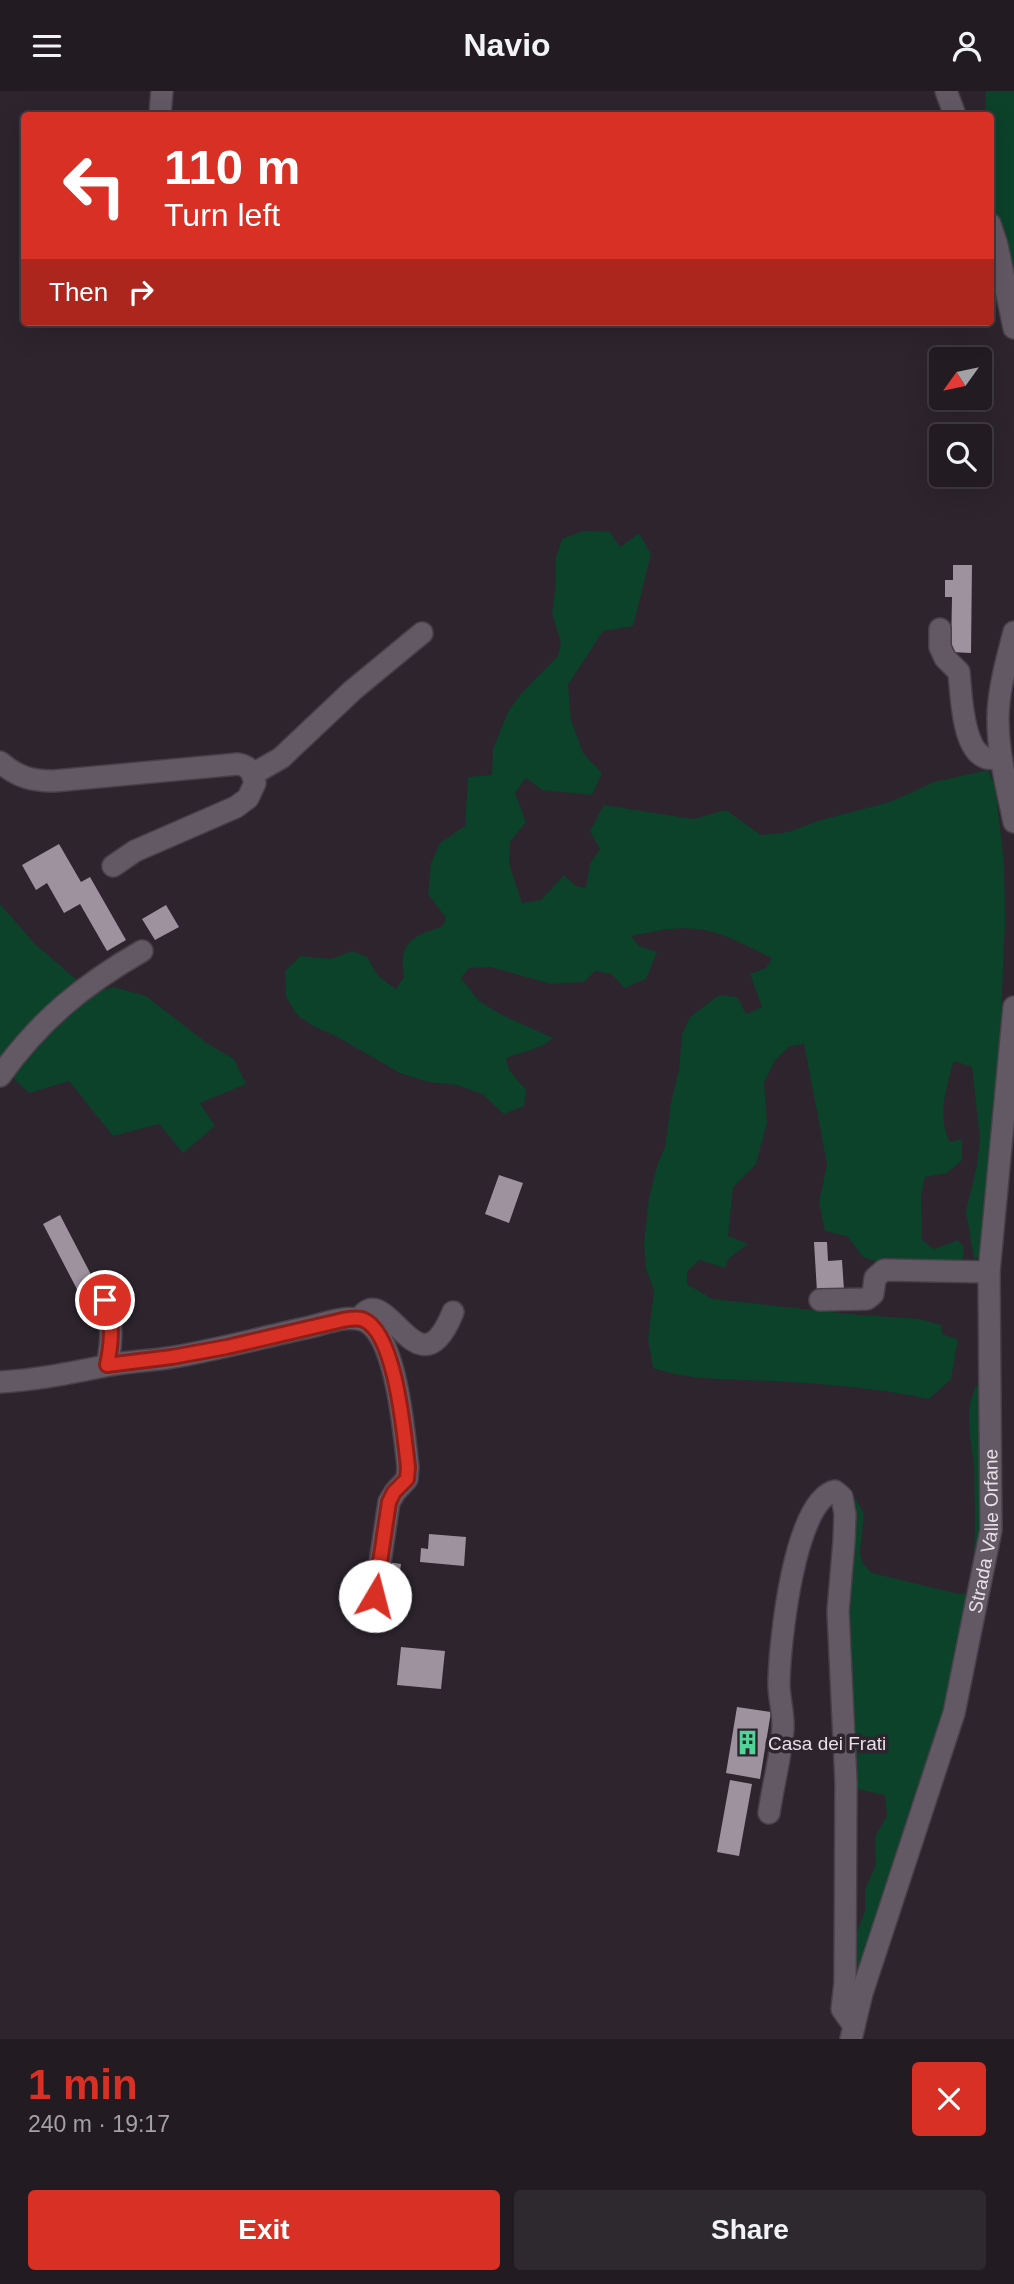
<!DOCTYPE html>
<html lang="en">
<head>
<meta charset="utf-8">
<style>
  body { margin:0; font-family:Arial,sans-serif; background:#2e282f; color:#f1f3f6; height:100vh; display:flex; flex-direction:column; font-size:26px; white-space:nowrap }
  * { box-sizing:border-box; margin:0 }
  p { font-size:23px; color:#a2a1a5 }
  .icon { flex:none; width:38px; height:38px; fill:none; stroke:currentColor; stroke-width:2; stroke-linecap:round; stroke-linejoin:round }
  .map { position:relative; height:1948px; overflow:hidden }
  .drawer { display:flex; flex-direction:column; background:#221b22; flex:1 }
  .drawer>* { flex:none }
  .hud { position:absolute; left:21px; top:21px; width:973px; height:214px; border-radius:7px; box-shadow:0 7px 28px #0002,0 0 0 2px #3f3940; background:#d93025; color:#fff; overflow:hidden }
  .needle { width:46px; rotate:237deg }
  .tools { position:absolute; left:929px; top:256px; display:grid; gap:14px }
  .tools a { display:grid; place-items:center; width:63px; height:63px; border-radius:7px; background:#221b22; box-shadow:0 7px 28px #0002,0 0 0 2px #3f3940; font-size:35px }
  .pin { position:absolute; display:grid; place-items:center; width:60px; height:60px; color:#fff; margin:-30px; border:4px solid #fff; border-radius:50%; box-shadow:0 2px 7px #0007 }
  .me { position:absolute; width:77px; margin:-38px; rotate:8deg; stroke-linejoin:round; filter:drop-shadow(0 0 5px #0008) }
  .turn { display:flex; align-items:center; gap:24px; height:147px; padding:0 28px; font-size:32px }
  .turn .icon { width:91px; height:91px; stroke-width:2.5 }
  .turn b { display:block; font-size:49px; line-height:60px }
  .then { display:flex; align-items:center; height:66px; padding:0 28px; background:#0003; gap:14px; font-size:26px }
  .round { display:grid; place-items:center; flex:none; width:74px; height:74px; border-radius:7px; background:#2e282f }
  .summary { display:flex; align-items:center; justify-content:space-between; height:119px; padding:0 28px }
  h1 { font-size:42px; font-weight:700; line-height:52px; color:#d93025 }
  .primary-button { display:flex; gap:14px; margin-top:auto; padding:14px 28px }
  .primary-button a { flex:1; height:80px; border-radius:7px; background:#d93025; color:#fff; font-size:28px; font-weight:700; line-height:80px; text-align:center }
  .primary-button a+a { background:#2e282f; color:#f1f3f6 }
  header { display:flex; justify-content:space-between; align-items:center; height:91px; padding:0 28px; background:#221b22; font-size:32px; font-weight:700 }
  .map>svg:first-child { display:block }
</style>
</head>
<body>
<header><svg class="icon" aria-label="menu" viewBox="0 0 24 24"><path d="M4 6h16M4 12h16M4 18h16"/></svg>Navio<svg class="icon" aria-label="person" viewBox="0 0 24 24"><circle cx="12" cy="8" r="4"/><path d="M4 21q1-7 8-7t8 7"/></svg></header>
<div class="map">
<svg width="1014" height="1948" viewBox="0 0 1014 1948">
  <rect width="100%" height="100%" fill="#2d242e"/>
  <path fill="#0c412a" d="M 986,0 L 1014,0 L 1014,211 L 991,110 L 990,24 L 985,24 Z
    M 583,440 L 610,441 L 620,456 L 639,442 L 651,463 L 633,535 L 603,540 L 568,594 L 571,629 L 583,662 L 602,682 L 592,704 L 542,699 L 526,687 L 515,702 L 526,731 L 510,751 L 509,773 L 522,812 L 541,809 L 564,784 L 576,795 L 586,797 L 590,773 L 600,758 L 590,740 L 604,714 L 693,728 L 726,719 L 761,744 L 789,741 L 821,729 L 890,711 L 934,691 L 988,679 L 995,695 L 1004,771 L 1005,832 L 999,969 L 983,1164 L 974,1168 L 966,1120 L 976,1079 L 980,1049 L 972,976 L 954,970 C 946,995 937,1027 950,1051 L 962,1048 L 962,1069 L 947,1082 L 925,1086 L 921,1106 L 922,1149 L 934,1158 L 958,1149 L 964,1156 L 963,1167 L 957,1172 L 883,1173 L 863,1166 L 847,1145 L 825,1140 L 819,1112 L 827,1073 L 804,953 L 790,955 L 776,968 L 764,991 L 767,1031 L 756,1073 L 733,1096 L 728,1145 L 748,1153 L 729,1167 L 725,1177 L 700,1169 L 687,1180 L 687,1193 L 712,1208 L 860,1224 L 919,1228 L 941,1234 L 942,1243 L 958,1248 L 951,1288 L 929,1308 C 878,1297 824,1293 772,1290 C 732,1288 691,1290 653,1277 L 648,1247 L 654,1200 L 646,1178 L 644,1152 L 649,1107 L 658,1072 L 665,1056 L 671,1012 L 679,979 L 682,943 L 690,926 L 719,904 L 737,906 L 746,923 L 762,916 L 750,883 L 766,877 L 772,867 C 748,856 722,840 696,838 C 674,835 651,841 631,845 L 639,855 L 657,861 L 646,888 L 624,897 L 612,883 L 595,880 L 584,891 L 551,893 L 491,876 L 469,877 L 461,887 L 479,910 L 502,924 L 553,947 C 540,959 523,960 506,967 L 509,979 L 526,999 L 524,1015 L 504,1023 L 482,1003 L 457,994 L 428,991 L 400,982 L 334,944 L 313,935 L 297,924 L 286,906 L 285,880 L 301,865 L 331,868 L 352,860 L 367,866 L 378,885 L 396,898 L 404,886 C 398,853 412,844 442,836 L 446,827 L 428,803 L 431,772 L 440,752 L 465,735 L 468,686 L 492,684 L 493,658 L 509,619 L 521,603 L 558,565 L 561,552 L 552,522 L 556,492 L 556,467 L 562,448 Z
    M 0,813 L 35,853 L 92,902 L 114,896 L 146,905 L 208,953 L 234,968 L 246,993 L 200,1012 L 215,1035 L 183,1062 L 159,1033 L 113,1045 L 69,990 L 29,1002 L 0,974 Z
    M 976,1295 L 981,1296 L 983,1418 L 974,1499 L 945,1612 L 860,1885 L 852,1883 L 849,1870 L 857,1841 L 865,1820 L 865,1798 L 876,1774 L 875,1746 L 887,1725 L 885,1704 L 857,1698 C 853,1646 848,1593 847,1541 C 846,1502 860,1454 851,1417 L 856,1408 L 864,1423 L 860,1461 L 862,1471 L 872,1482 L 959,1503 L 968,1502 C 975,1473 975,1444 975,1414 C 974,1402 975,1388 974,1376 C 971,1347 963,1322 976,1295 Z"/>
  <path fill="#9d929e" d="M 953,474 L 972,474 L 971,562 L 951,561 L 952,506 L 945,506 L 945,489 L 953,489 Z
    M 59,753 L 81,791 L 90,786 L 126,849 L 107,860 L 80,813 L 64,822 L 47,792 L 36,799 L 22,774 Z
    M 166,814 L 179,836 L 155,849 L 142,828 Z
    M 499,1084 L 523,1092 L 509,1132 L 485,1123 Z
    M 60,1124 L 98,1197 L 81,1206 L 43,1133 Z
    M 814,1151 L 827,1151 L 828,1170 L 842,1169 L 844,1199 L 817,1201 Z
    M 429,1443 L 466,1446 L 464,1475 L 420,1471 L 421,1457 L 428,1458 Z
    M 381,1470 L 401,1473 L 397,1501 L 377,1498 Z
    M 401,1556 L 445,1560 L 441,1598 L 397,1594 Z
    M 737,1616 L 771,1621 L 760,1688 L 726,1682 Z
    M 730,1689 L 752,1693 L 739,1765 L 717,1761 Z"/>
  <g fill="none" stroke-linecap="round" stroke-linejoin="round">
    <defs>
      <g id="minor">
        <path d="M 946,0 L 955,24"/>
        <path d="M 160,24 L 162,0"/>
        <path d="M 990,133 L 997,154 L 1014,237"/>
        <path d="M 940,538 L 940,556 L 945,567 L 959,581 C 961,601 962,656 984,666 C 989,669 995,667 1001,667"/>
        <path d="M 1014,541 C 1007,569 998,599 998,628 C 998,663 1007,697 1014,731"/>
        <path d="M 0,671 C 17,686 32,690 54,690 L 238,673 C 250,675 252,681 255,692 L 248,707 L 236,716 L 135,760 L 113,775"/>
        <path d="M 253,683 L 281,667 L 353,599 L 422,542"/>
        <path d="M 0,985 C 40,929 83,894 142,860"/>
        <path d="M 105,1209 C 113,1232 112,1251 107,1274"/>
        <path d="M 820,1209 L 867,1208 L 873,1203 L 875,1187 L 884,1179 L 989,1181"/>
        <path d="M 360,1227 C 387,1186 418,1309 453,1221"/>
        <path d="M 0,1291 C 37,1289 69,1282 105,1275 C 128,1270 151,1270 174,1266 C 220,1258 264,1246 310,1236 C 327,1232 356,1220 371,1234 C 397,1257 404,1341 408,1376 L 407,1388 L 395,1401 L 389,1411 L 375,1505"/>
        <path d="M 769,1722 C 773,1694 781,1665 783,1637 C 784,1621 778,1605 779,1589 C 780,1552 794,1409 835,1400 L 842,1406 L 845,1423 L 844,1450 L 838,1520 L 846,1691 L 845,1892 L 842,1918 L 854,1935"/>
        <path id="s1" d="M 851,1948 L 862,1902 L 954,1622 L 991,1439 L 989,1181 L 1014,916"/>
      </g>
    </defs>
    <use href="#minor" stroke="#474048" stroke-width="24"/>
    <use href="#minor" stroke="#635965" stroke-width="21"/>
  </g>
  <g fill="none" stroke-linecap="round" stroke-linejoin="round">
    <defs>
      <path id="route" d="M 105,1209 C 113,1232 112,1251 107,1274 L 172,1266 L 227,1256 L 343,1229 C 349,1228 358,1226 364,1229 C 396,1243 404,1344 408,1376 L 407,1388 L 394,1401 L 389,1411 L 375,1505"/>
    </defs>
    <use href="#route" stroke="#8d1f18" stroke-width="18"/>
    <use href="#route" stroke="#d93025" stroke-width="12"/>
  </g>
  <defs>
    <symbol id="building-bare" viewBox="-9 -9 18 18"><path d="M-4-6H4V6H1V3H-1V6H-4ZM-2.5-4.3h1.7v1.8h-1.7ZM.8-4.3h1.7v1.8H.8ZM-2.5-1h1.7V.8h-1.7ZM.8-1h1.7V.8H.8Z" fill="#52d397" stroke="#2d242e" stroke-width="2.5" paint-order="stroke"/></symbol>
  </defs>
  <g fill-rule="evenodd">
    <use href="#building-bare" x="730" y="1634" width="35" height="35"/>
  </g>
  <g text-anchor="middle" stroke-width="7" stroke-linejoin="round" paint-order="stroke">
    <g font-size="19" fill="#e7e1e7" stroke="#2d242e">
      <text dy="7" stroke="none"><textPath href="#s1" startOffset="527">Strada Valle Orfane</textPath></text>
    </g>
    <g font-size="19" fill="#e7e1e7" stroke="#2d242e" text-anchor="start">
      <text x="768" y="1659">Casa dei Frati</text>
    </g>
  </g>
</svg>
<div class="tools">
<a><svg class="needle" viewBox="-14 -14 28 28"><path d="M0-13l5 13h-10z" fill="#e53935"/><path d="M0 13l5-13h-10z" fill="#a2a1a5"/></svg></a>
<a><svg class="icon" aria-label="search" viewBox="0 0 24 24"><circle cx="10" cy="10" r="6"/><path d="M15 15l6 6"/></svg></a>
</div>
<div class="pin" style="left:105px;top:1209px;background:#d93025"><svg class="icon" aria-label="arrive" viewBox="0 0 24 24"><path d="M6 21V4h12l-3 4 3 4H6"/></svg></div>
<svg class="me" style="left:375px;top:1505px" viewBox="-20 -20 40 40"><circle r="19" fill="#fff"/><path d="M0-13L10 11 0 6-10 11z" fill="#d93025"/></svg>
<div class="hud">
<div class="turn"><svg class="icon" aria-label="left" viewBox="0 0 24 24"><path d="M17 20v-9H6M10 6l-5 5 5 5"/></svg><div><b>110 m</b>Turn left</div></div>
<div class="then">Then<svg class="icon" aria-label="right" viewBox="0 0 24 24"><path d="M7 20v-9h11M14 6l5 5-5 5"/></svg></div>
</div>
</div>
<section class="drawer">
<div class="summary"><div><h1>1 min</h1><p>240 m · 19:17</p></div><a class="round" style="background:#d93025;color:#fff"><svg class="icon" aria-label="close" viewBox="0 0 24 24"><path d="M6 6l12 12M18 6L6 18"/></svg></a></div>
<div class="primary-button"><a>Exit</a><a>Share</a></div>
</section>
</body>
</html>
